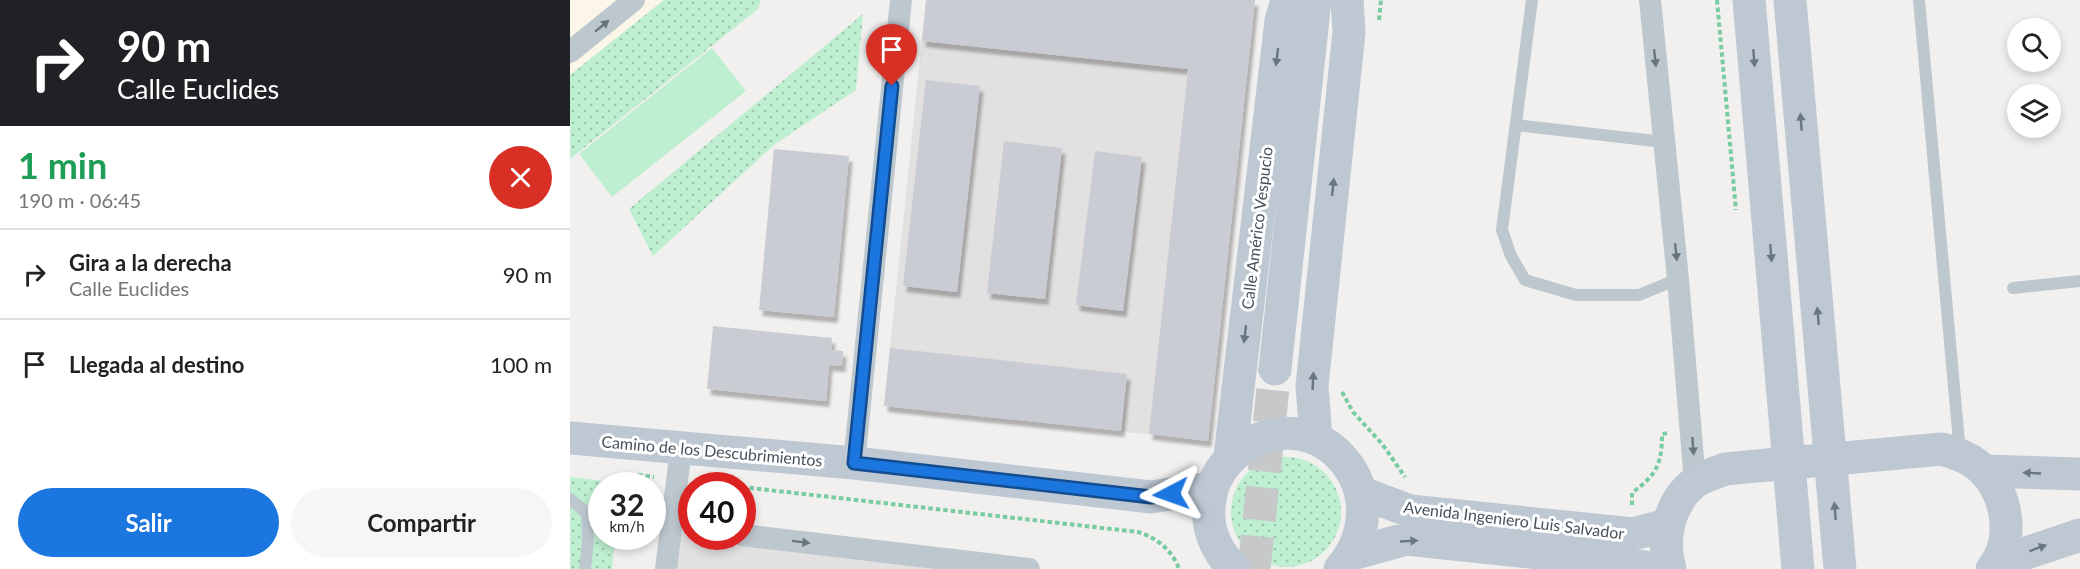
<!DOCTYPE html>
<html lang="es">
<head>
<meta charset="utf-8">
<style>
  body { margin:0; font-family:Lato,sans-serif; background:#f6f6f6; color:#222; height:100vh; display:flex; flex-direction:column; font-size:22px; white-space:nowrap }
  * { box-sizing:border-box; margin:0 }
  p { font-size:20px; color:#767676 }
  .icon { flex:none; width:33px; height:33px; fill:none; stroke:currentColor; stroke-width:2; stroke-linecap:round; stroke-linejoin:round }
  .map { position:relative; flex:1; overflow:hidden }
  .sheet { display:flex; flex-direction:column; background:#fff; width:570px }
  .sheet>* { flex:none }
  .hud { background:#202124; color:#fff; overflow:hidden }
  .controls { position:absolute; left:1437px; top:18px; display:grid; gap:12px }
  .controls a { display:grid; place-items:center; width:54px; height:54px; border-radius:50%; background:#fff; box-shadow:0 3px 9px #0003; font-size:30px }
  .speed { position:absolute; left:18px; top:472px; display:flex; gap:12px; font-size:30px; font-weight:700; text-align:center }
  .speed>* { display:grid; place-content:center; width:78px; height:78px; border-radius:50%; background:#fff; box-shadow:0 3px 9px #0003; line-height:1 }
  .speed small { font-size:15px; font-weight:400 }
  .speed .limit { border:9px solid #d22; background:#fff; color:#111 }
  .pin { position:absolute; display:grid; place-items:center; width:51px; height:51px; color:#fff; margin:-62px -26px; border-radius:50% 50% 50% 0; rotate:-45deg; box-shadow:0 0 6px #0007 }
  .pin .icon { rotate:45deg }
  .me { position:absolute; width:66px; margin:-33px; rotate:266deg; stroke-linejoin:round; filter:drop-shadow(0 0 4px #0008) }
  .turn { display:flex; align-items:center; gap:21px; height:126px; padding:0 18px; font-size:27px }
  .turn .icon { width:78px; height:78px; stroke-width:2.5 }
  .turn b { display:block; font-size:42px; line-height:51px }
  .round { display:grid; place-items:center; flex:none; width:63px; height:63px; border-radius:32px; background:#f6f6f6 }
  .head { display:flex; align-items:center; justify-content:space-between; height:102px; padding:0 18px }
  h1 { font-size:36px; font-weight:700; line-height:45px; color:#1e9e55 }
  .primary-button { display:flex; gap:12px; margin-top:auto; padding:12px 18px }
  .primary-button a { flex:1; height:69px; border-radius:36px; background:#1c76df; color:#fff; font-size:24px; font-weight:700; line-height:69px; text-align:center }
  .primary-button a+a { background:#f6f6f6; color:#222 }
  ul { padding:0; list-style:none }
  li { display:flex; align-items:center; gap:18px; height:90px; padding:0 18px; border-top:2px solid #e0e0e0 }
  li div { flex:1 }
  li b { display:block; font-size:22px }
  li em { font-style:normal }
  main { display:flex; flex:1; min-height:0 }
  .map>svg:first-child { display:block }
</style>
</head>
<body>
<main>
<section class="sheet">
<div class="hud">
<div class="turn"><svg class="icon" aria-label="right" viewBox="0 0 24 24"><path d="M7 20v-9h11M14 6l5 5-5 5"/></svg><div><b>90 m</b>Calle Euclides</div></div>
</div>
<div class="head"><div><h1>1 min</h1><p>190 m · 06:45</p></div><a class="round" style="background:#d93025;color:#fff"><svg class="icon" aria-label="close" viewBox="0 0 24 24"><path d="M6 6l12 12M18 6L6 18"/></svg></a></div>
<ul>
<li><svg class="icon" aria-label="right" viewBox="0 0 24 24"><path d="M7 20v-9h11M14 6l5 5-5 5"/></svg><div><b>Gira a la derecha</b><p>Calle Euclides</p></div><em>90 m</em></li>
<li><svg class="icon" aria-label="arrive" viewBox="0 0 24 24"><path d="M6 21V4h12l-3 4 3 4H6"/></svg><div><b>Llegada al destino</b></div><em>100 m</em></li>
</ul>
<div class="primary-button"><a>Salir</a><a>Compartir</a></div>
</section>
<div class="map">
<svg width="1510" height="569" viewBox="0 0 1510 569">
  <defs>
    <pattern id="green-dots" width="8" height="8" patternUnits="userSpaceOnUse" patternTransform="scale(1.5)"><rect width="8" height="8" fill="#beefd0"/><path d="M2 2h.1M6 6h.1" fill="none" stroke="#9cc4ac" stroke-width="1.8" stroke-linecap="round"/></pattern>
    <filter id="shadow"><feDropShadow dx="3.5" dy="6" stdDeviation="1.5" flood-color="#0004"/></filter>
  </defs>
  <rect width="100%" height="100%" fill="#f2efef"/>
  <path fill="#fcf6e9" d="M 0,0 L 94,0 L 0,75 Z"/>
  <path fill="#e3e0e1" d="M 356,0 L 685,0 L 638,441 L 314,406 Z
    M 101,527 L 121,529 L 122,537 L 172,537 L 459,569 L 96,569 Z"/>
  <path fill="url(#green-dots)" d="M 94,0 L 191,0 L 188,9 L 0,159 L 0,75 Z
    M 293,14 L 286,90 L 205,144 L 83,256 L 59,209 Z
    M661 512a55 55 0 1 1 110 0a55 55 0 1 1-110 0Z
    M 0,477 L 51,483 L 50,486 L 32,486 L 32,537 L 45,537 L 42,569 L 0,569 Z"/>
  <path fill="#beefd0" d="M 142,48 L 176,91 L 42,197 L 9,154 Z"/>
  <path fill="#c9ccd2" filter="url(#shadow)" d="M 356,0 L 685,0 L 638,441 L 579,434 L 618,69 L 352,41 Z
    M 356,80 L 410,86 L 387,292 L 333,286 Z
    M 434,141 L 492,148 L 475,299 L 417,293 Z
    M 204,149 L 279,156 L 264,317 L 189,310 Z
    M 525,151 L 572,157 L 553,311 L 506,305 Z
    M 143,326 L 262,338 L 261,350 L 273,351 L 272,366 L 259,365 L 256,401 L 137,389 Z
    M 320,348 L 557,374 L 551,431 L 314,406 Z"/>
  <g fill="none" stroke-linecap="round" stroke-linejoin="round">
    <path stroke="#c7c8ca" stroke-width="33" stroke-dasharray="33 16" stroke-linecap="butt" d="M 684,569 L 705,369"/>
    <path stroke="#77cca0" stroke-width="4" stroke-dasharray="4.5 3" stroke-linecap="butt" d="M 809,20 L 811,0
      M 772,392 L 783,412 L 813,445 L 835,477
      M 68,475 L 84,477
      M 130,482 L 165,486
      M 172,487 L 568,532 C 586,537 603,551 609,569
      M 1062,505 L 1062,493 C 1086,475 1092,465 1092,434 L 1098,433"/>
    <path stroke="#bdc7ce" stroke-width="12" d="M 962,0 L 932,230 L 941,256 L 955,280 L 1006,295 L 1069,295 L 1108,279
      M 1349,0 L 1390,453
      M 946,125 L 1094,142
      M 1443,288 L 1510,281
      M 0,499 L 17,513 L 18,542 L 15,569"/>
    <path stroke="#bdc7ce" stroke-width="22" d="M 1080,0 L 1108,279 L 1125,482
      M 0,52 L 64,0
      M 284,463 L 331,0
      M 172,535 L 459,569
      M 96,569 L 111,449"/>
    <path stroke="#bdc8d3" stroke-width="33" d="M 705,369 L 745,0
      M 0,438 L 284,463 L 581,497 L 641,488
      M 746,439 L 742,386 L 779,32 L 777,0
      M 660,457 L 711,21 L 717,0
      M 1414,471 L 1510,474
      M 792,493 L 840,511 L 850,512 L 1063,534 L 1097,525
      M 782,554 L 836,539 L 1054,562 L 1082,569
      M 1427,563 L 1510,535
      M 664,569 C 645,550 635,526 640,499 C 643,477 655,461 673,448 C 749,396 834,493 770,569
      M 1100,569 C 1091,540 1099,502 1125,482 C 1133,476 1146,473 1155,469 L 1372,449 C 1384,453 1396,456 1406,464 C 1437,487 1447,539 1422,569"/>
    <path stroke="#77cca0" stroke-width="4" stroke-dasharray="4.5 3" stroke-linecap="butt" d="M 1147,0 L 1166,210"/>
    <path stroke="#bdc8d3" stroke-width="33" d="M 1179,0 L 1228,569
      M 1220,0 L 1270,569"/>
  </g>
  <defs><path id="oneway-solid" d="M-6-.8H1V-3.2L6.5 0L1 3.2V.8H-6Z" transform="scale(1.5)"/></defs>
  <g fill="#6a767e">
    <use href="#oneway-solid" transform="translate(32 26) rotate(-39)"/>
    <use href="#oneway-solid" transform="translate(1085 58) rotate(84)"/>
    <use href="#oneway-solid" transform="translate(1106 252) rotate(84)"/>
    <use href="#oneway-solid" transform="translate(1123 446) rotate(86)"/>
    <use href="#oneway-solid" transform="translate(231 542) rotate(7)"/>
  </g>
  <g fill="#6a7680">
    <use href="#oneway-solid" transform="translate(707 57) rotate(97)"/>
    <use href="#oneway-solid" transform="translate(1184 58) rotate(85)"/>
    <use href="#oneway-solid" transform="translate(1231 122) rotate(-95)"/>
    <use href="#oneway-solid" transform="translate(763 187) rotate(-84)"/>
    <use href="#oneway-solid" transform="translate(1201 253) rotate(85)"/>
    <use href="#oneway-solid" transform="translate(1248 316) rotate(-95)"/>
    <use href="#oneway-solid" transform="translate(675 334) rotate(97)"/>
    <use href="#oneway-solid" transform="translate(743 381) rotate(-87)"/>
    <use href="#oneway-solid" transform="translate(1462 473) rotate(-177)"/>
    <use href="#oneway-solid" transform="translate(1265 511) rotate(-95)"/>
    <use href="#oneway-solid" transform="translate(839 541) rotate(-3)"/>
    <use href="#oneway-solid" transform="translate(1468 548) rotate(-20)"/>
  </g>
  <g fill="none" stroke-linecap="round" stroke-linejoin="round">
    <defs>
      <path id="route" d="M 322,86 L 284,463 L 581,497 L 601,494"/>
    </defs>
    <use href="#route" stroke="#124d91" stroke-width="15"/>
    <use href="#route" stroke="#1c76df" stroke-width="10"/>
  </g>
  <g text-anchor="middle" stroke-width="6" stroke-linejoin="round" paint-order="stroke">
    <g font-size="16" fill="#47535c" stroke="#fff">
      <text transform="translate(687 228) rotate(-83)" y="6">Calle Américo Vespucio</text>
      <text transform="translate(142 451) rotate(5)" y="6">Camino de los Descubrimientos</text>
      <text transform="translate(944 520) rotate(7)" y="6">Avenida Ingeniero Luis Salvador</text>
    </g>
  </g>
</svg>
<div class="controls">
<a><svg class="icon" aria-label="search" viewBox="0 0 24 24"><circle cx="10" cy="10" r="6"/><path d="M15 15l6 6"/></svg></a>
<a><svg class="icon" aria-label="layers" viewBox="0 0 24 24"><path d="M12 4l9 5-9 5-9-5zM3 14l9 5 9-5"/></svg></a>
</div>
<div class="speed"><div>32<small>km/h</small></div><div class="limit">40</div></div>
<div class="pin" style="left:322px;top:86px;background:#d93025"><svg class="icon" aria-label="arrive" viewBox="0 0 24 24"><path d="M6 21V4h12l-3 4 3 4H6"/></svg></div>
<svg class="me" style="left:601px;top:494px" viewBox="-20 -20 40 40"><path d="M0-17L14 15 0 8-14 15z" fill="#1c76df" stroke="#fff" stroke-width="4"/></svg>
</div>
</main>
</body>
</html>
